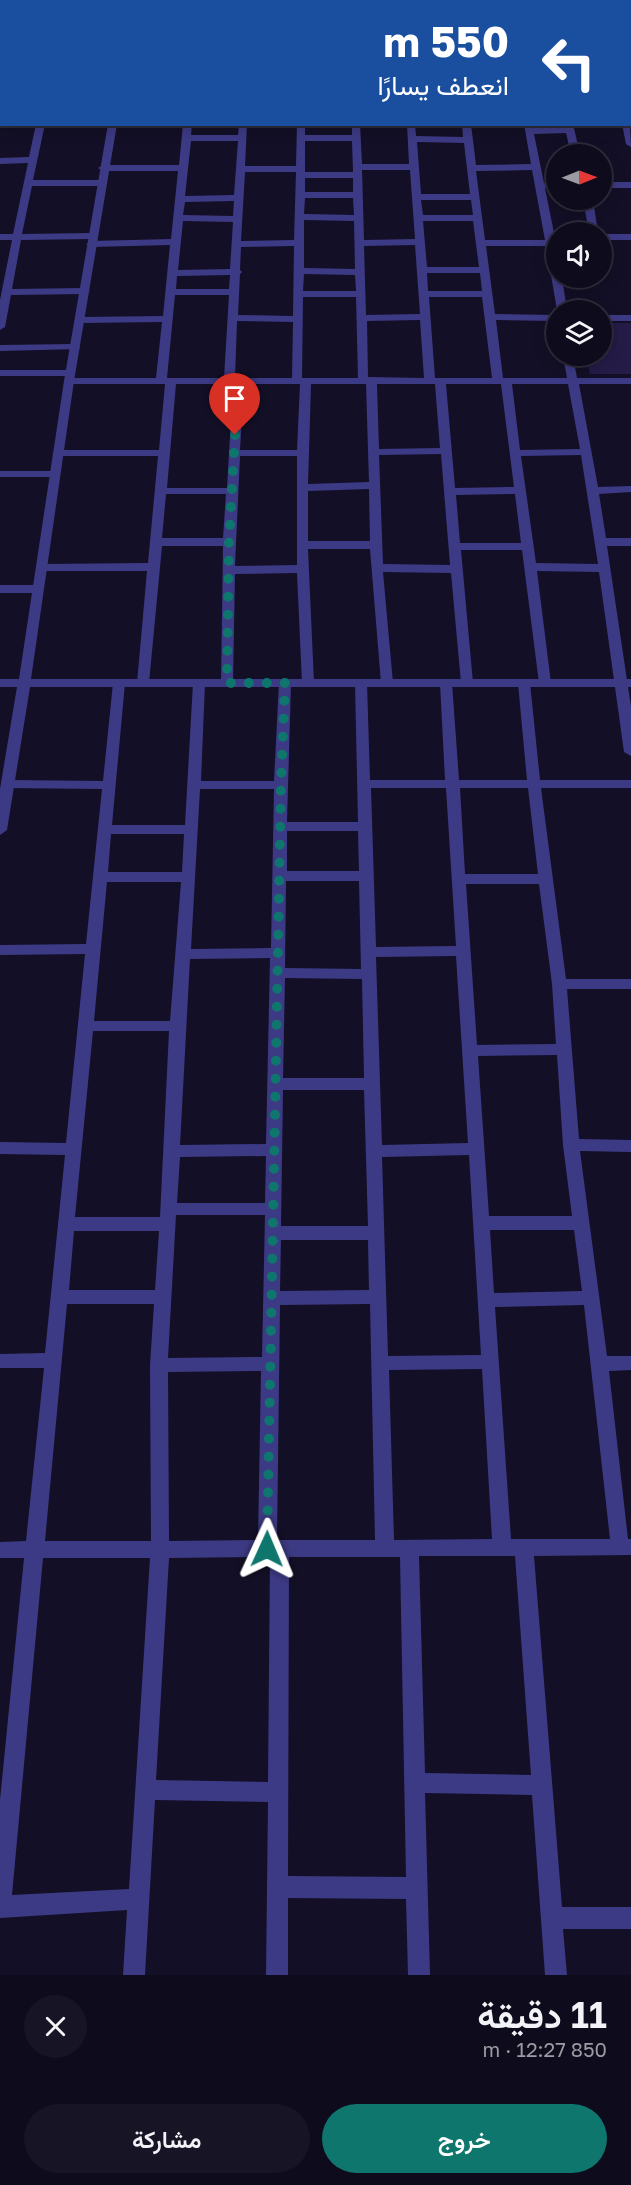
<!DOCTYPE html>
<html lang="ar">
<head>
<meta charset="utf-8">
<style>
  body { margin:0; font-family:"Golos Text",Vazirmatn,sans-serif; background:#171425; color:#f1f3f6; direction:rtl; height:100vh; display:flex; flex-direction:column; font-size:22px; white-space:nowrap }
  * { box-sizing:border-box; margin:0 }
  p { font-size:20px; color:#9b9ba3 }
  .icon { flex:none; width:33px; height:33px; fill:none; stroke:currentColor; stroke-width:2; stroke-linecap:round; stroke-linejoin:round }
  .map { position:relative; height:1975px; overflow:hidden; direction:ltr }
  .side { display:flex; flex-direction:column; background:#0e0b1c; flex:1 }
  .side>* { flex:none }
  .guide { position:absolute; left:0px; top:0px; width:632px; height:126px; box-shadow:0 3px 15px #0003,0 0 0 2px #2e2b3b; direction:rtl; background:#1a4fa0; color:#fff; overflow:hidden }
  .needle { width:39px; rotate:89deg }
  .controls { position:absolute; left:546px; top:144px; display:grid; gap:12px }
  .controls a { display:grid; place-items:center; width:66px; height:66px; border-radius:50%; background:#0e0b1c; box-shadow:0 3px 15px #0003,0 0 0 2px #2e2b3b; font-size:30px }
  .pin { position:absolute; display:grid; place-items:center; width:51px; height:51px; color:#fff; margin:-62px -26px; border-radius:50% 50% 50% 0; rotate:-45deg; box-shadow:0 0 6px #0007 }
  .pin .icon { rotate:45deg }
  .me { position:absolute; width:66px; margin:-33px; rotate:1deg; stroke-linejoin:round; filter:drop-shadow(0 0 4px #0008) }
  .turn { display:flex; align-items:center; gap:21px; height:126px; padding:0 24px; font-size:27px }
  .turn .icon { width:78px; height:78px; stroke-width:2.5 }
  .turn b { display:block; font-size:42px; line-height:51px }
  .round { display:grid; place-items:center; flex:none; width:63px; height:63px; border-radius:32px; background:#171425 }
  .headline { display:flex; align-items:center; justify-content:space-between; height:102px; padding:0 24px }
  h1 { font-size:36px; font-weight:600; line-height:45px }
  .action { display:flex; gap:12px; margin-top:auto; padding:12px 24px }
  .action a { flex:1; height:69px; border-radius:36px; background:#0f766e; color:#fff; font-size:24px; font-weight:600; line-height:69px; text-align:center }
  .action a+a { background:#171425; color:#f1f3f6 }
  .map>svg:first-child { display:block }
</style>
</head>
<body>
<div class="map">
<svg width="631" height="1975" viewBox="0 0 631 1975">
  <rect width="100%" height="100%" fill="#130f26"/>
  <path fill="#241b47" d="M 602,323 L 631,323 L 631,374 L 590,374 L 586,356 L 602,356 Z"/>
  <g fill="none" stroke-linecap="round" stroke-linejoin="round">
    <path fill="#3d3a85" fill-rule="evenodd" d="M 15,0 L 74,0 L 73,2 Z
      M 118,0 L 126,0 L 117,2 Z
      M 495,0 L 503,0 L 504,2 L 496,2 Z
      M 0,14 L 2,14 L 2,18 L 0,18 Z
      M 630,59 L 631,59 L 631,65 L 630,65 Z
      M 0,117 L 2,117 L 2,123 L 0,123 Z
      M 36,124 L 45,124 L 33,180 L 101,180 L 106,183 L 101,186 L 32,186 L 22,234 L 92,233 L 97,236 L 92,239 L 21,240 L 12,289 L 85,288 L 90,291 L 85,294 L 11,295 L 5,327 L 0,330 L 0,300 L 12,240 L 0,240 L 0,234 L 13,234 L 28,163 L 0,164 L 0,158 L 29,157 Z
      M 183,124 L 192,124 L 191,135 L 238,135 L 239,124 L 247,124 L 245,166 L 296,166 L 297,124 L 305,124 L 305,135 L 352,135 L 352,124 L 360,124 L 362,164 L 409,164 L 407,124 L 415,124 L 416,136 L 463,137 L 462,124 L 471,124 L 476,165 L 531,164 L 524,124 L 533,124 L 533,128 L 564,127 L 564,124 L 573,124 L 580,154 L 571,154 L 566,133 L 534,134 L 544,183 L 556,182 L 556,188 L 545,188 L 556,243 L 556,278 L 562,278 L 567,310 L 557,310 L 546,246 L 486,246 L 495,314 L 556,315 L 556,321 L 496,320 L 503,378 L 567,378 L 563,356 L 573,356 L 577,378 L 631,378 L 631,384 L 579,384 L 598,487 L 631,486 L 631,492 L 599,494 L 606,538 L 631,538 L 631,546 L 607,546 L 631,707 L 631,756 L 624,752 L 599,572 L 537,571 L 551,683 L 545,687 L 539,683 L 522,550 L 461,550 L 473,683 L 467,687 L 461,683 L 451,573 L 383,572 L 393,683 L 387,687 L 381,683 L 370,549 L 308,549 L 314,683 L 308,687 L 302,683 L 297,573 L 235,574 L 233,683 L 227,687 L 221,683 L 223,546 L 162,546 L 149,683 L 143,687 L 137,683 L 147,571 L 37,571 L 37,565 L 41,564 L 148,563 L 158,456 L 58,456 L 52,453 L 58,450 L 159,450 L 165,384 L 69,384 L 64,381 L 69,378 L 156,378 L 162,322 L 81,323 L 76,320 L 81,317 L 163,316 L 170,245 L 91,247 L 86,244 L 91,241 L 171,239 L 178,171 L 103,171 L 98,168 L 103,165 L 179,165 ZM 191,141 L 238,141 L 234,195 L 185,196 ZM 305,141 L 352,141 L 353,172 L 305,172 ZM 417,142 L 464,143 L 470,194 L 421,194 ZM 362,170 L 410,170 L 415,239 L 364,240 ZM 532,170 L 545,240 L 485,240 L 476,171 ZM 245,172 L 296,172 L 294,240 L 241,241 ZM 305,178 L 353,178 L 353,192 L 305,192 ZM 305,198 L 353,198 L 354,215 L 304,214 ZM 421,200 L 471,200 L 473,215 L 423,215 ZM 234,201 L 233,216 L 183,215 L 185,202 ZM 304,220 L 354,221 L 355,269 L 304,268 ZM 183,221 L 233,222 L 230,269 L 178,270 ZM 423,221 L 473,221 L 479,267 L 427,267 ZM 415,245 L 420,314 L 366,315 L 364,246 ZM 294,246 L 293,316 L 238,315 L 240,274 L 242,272 L 240,270 L 241,247 ZM 427,273 L 480,273 L 482,291 L 428,291 ZM 304,274 L 355,275 L 356,291 L 303,291 ZM 230,275 L 229,289 L 176,289 L 177,276 ZM 175,295 L 229,295 L 224,378 L 167,378 ZM 303,297 L 356,297 L 358,378 L 302,378 ZM 429,297 L 482,297 L 492,378 L 435,378 ZM 420,320 L 424,378 L 368,377 L 367,321 ZM 237,321 L 293,322 L 292,378 L 235,378 ZM 176,384 L 233,384 L 227,488 L 167,488 ZM 244,384 L 300,384 L 297,450 L 240,450 ZM 311,384 L 366,384 L 369,482 L 308,484 ZM 377,384 L 435,384 L 440,448 L 379,449 ZM 446,384 L 501,384 L 514,487 L 455,488 ZM 512,384 L 568,384 L 580,449 L 520,450 ZM 441,454 L 450,565 L 383,564 L 379,455 ZM 581,455 L 598,564 L 536,563 L 521,456 ZM 240,456 L 297,456 L 297,565 L 235,566 ZM 369,489 L 370,541 L 308,541 L 308,491 ZM 166,494 L 226,494 L 223,538 L 162,538 ZM 515,494 L 521,543 L 460,543 L 456,495 Z
      M 622,124 L 630,124 L 631,147 L 626,144 Z
      M 602,182 L 631,182 L 631,188 L 602,188 Z
      M 583,200 L 593,200 L 598,232 L 589,232 Z
      M 602,234 L 631,234 L 631,240 L 602,240 Z
      M 602,315 L 631,315 L 631,321 L 602,321 Z
      M 75,344 L 80,347 L 79,349 L 0,351 L 0,345 Z
      M 0,370 L 70,370 L 75,373 L 70,376 L 0,376 Z
      M 0,471 L 54,471 L 60,474 L 54,477 L 0,477 Z
      M 0,585 L 37,585 L 43,589 L 37,593 L 0,593 Z
      M 119,679 L 125,683 L 112,825 L 185,825 L 193,683 L 199,679 L 205,683 L 201,781 L 274,781 L 279,683 L 285,679 L 291,683 L 287,822 L 358,822 L 355,683 L 361,679 L 367,683 L 370,780 L 445,780 L 440,683 L 446,679 L 452,683 L 459,780 L 527,780 L 518,683 L 524,679 L 530,683 L 540,780 L 631,780 L 631,788 L 541,788 L 566,979 L 631,979 L 631,989 L 567,989 L 579,1139 L 631,1140 L 631,1152 L 580,1151 L 607,1356 L 631,1356 L 631,1370 L 609,1371 L 628,1539 L 631,1539 L 631,1555 L 534,1556 L 562,1907 L 631,1907 L 631,1929 L 563,1929 L 567,1975 L 545,1975 L 532,1795 L 425,1793 L 430,1975 L 408,1975 L 406,1899 L 288,1898 L 288,1975 L 266,1975 L 268,1802 L 155,1800 L 145,1975 L 123,1975 L 127,1910 L 0,1918 L 0,1800 L 24,1558 L 0,1558 L 0,1542 L 26,1541 L 44,1368 L 0,1368 L 0,1354 L 45,1353 L 65,1155 L 0,1154 L 0,1142 L 66,1143 L 85,954 L 0,955 L 0,945 L 86,944 L 102,789 L 8,788 L 1,784 L 8,780 L 103,781 L 113,683 ZM 371,788 L 446,788 L 456,946 L 376,947 ZM 460,788 L 528,788 L 538,874 L 465,874 ZM 200,789 L 274,789 L 271,948 L 191,949 ZM 287,831 L 358,831 L 359,871 L 287,871 ZM 111,834 L 184,834 L 182,872 L 108,872 ZM 286,881 L 359,881 L 361,969 L 285,968 ZM 107,882 L 181,882 L 170,1021 L 94,1021 ZM 466,884 L 539,884 L 552,984 L 556,1044 L 477,1045 ZM 456,956 L 468,1143 L 382,1145 L 376,957 ZM 270,958 L 266,1144 L 180,1145 L 190,959 ZM 285,978 L 362,979 L 364,1078 L 283,1078 ZM 93,1031 L 169,1031 L 160,1217 L 75,1217 ZM 557,1055 L 563,1145 L 572,1216 L 489,1216 L 478,1056 ZM 283,1090 L 364,1090 L 368,1226 L 281,1226 ZM 469,1155 L 481,1355 L 388,1356 L 382,1157 ZM 266,1156 L 265,1203 L 177,1203 L 180,1157 ZM 176,1215 L 265,1215 L 262,1357 L 168,1358 ZM 490,1230 L 574,1230 L 582,1291 L 494,1293 ZM 74,1231 L 159,1231 L 155,1290 L 69,1290 ZM 281,1240 L 368,1240 L 369,1290 L 280,1291 ZM 67,1304 L 154,1304 L 150,1365 L 151,1541 L 45,1541 ZM 370,1304 L 375,1540 L 277,1540 L 280,1305 ZM 584,1305 L 610,1539 L 511,1539 L 495,1307 ZM 482,1369 L 492,1539 L 394,1540 L 389,1370 ZM 261,1371 L 258,1540 L 169,1541 L 168,1372 ZM 419,1556 L 515,1556 L 531,1775 L 425,1773 ZM 266,1557 L 270,1557 L 268,1782 L 156,1780 L 169,1558 ZM 289,1557 L 400,1557 L 406,1877 L 288,1876 ZM 43,1558 L 150,1558 L 129,1889 L 12,1895 Z"/>
    <path fill="#3d3a85" fill-rule="evenodd" d="M 0,54 L 2,54 L 2,60 L 0,60 Z
      M 108,124 L 117,124 L 74,381 L 31,679 L 631,679 L 631,687 L 30,687 L 7,830 L 0,835 L 0,789 L 17,687 L 0,687 L 0,679 L 19,679 L 64,381 Z"/>
  </g>
  <g fill="none" stroke-linecap="round" stroke-linejoin="round">
    <path stroke="#0f766e" stroke-width="10" stroke-dasharray="0 18" d="M 235,435 L 229,542 L 227,683 L 285,683 L 281,785 L 267,1549"/>
  </g>
</svg>
<div class="controls">
<a><svg class="needle" viewBox="-14 -14 28 28"><path d="M0-13l5 13h-10z" fill="#e53935"/><path d="M0 13l5-13h-10z" fill="#9b9ba3"/></svg></a>
<a><svg class="icon" aria-label="sound" viewBox="0 0 24 24"><path d="M4 9h4l5-4v14l-5-4H4zM17 9q2 3 0 6"/></svg></a>
<a><svg class="icon" aria-label="layers" viewBox="0 0 24 24"><path d="M12 4l9 5-9 5-9-5zM3 14l9 5 9-5"/></svg></a>
</div>
<div class="pin" style="left:235px;top:435px;background:#d93025"><svg class="icon" aria-label="arrive" viewBox="0 0 24 24"><path d="M6 21V4h12l-3 4 3 4H6"/></svg></div>
<svg class="me" style="left:267px;top:1549px" viewBox="-20 -20 40 40"><path d="M0-17L14 15 0 8-14 15z" fill="#0f766e" stroke="#fff" stroke-width="4"/></svg>
<div class="guide">
<div class="turn"><svg class="icon" aria-label="left" viewBox="0 0 24 24"><path d="M17 20v-9H6M10 6l-5 5 5 5"/></svg><div><b>550 m</b>انعطف يسارًا</div></div>
</div>
</div>
<section class="side">
<div class="headline"><div><h1>11 دقيقة</h1><p>850 m · 12:27</p></div><a class="round"><svg class="icon" aria-label="close" viewBox="0 0 24 24"><path d="M6 6l12 12M18 6L6 18"/></svg></a></div>
<div class="action"><a>خروج</a><a>مشاركة</a></div>
</section>
</body>
</html>
